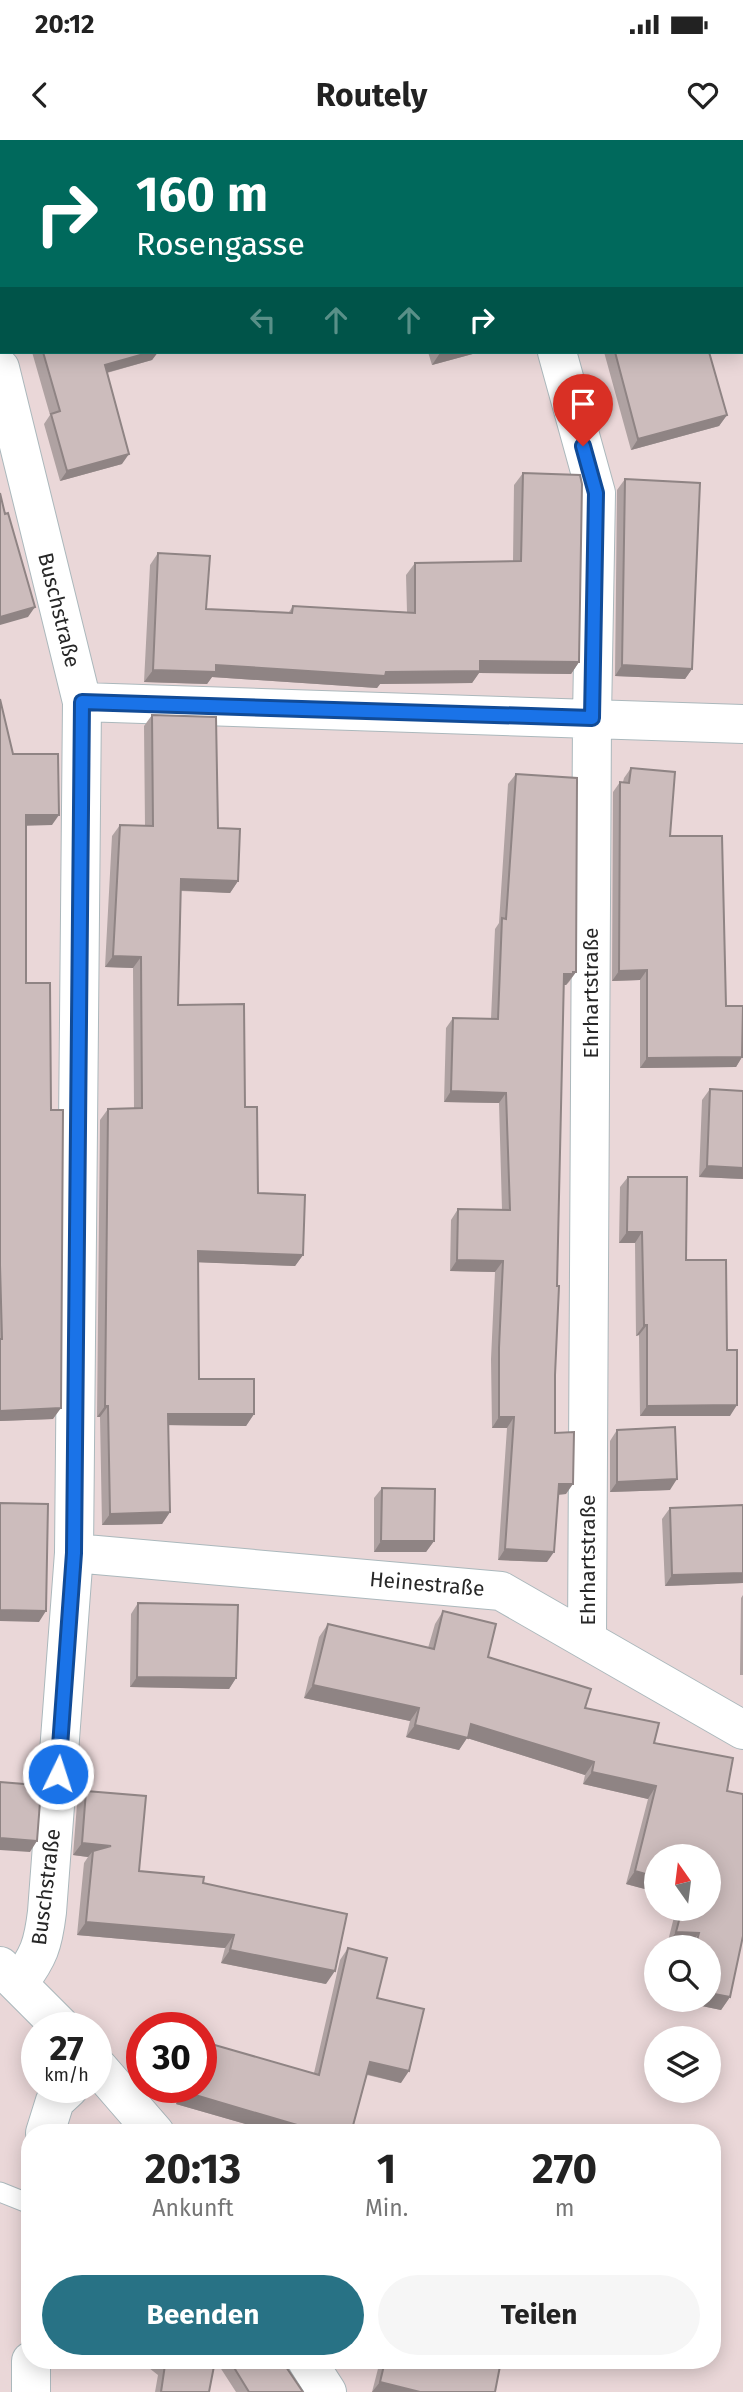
<!DOCTYPE html>
<html lang="de">
<head>
<meta charset="utf-8">
<style>
  body { margin:0; font-family:"Fira Sans",sans-serif; background:#f6f6f6; color:#222; height:100vh; display:flex; flex-direction:column; font-size:26px; white-space:nowrap }
  * { box-sizing:border-box; margin:0 }
  p { font-size:23px; color:#767676 }
  .icon { flex:none; width:38px; height:38px; fill:none; stroke:currentColor; stroke-width:2; stroke-linecap:round; stroke-linejoin:round }
  .map { position:relative; flex:1; overflow:hidden }
  .details { position:absolute; left:21px; top:1984px; width:700px; height:245px; display:flex; flex-direction:column; background:#fff; border-radius:28px; box-shadow:0 4px 18px #0003 }
  .details>* { flex:none }
  .banner { position:absolute; left:0px; top:0px; width:744px; height:214px; box-shadow:0 4px 18px #0003; background:#00695c; color:#fff; overflow:hidden }
  .needle { width:46px; rotate:346deg }
  .buttons { position:absolute; left:644px; top:1704px; display:grid; gap:14px }
  .buttons a { display:grid; place-items:center; width:77px; height:77px; border-radius:50%; background:#fff; box-shadow:0 4px 18px #0003; font-size:35px }
  .speed { position:absolute; left:21px; top:1872px; display:flex; gap:14px; font-size:35px; font-weight:700; text-align:center }
  .speed>* { display:grid; place-content:center; width:91px; height:91px; border-radius:50%; background:#fff; box-shadow:0 4px 18px #0003; line-height:1 }
  .speed small { font-size:18px; font-weight:400 }
  .speed .limit { border:10px solid #d22; background:#fff; color:#111 }
  .pin { position:absolute; display:grid; place-items:center; width:60px; height:60px; color:#fff; margin:-72px -30px; border-radius:50% 50% 50% 0; rotate:-45deg; box-shadow:0 0 7px #0007 }
  .pin .icon { rotate:45deg }
  .me { position:absolute; width:77px; margin:-38px; rotate:4deg; stroke-linejoin:round; filter:drop-shadow(0 0 5px #0008) }
  .turn { display:flex; align-items:center; gap:24px; height:147px; padding:0 21px; font-size:32px }
  .turn .icon { width:91px; height:91px; stroke-width:2.5 }
  .turn b { display:block; font-size:49px; line-height:60px }
  .lanes { display:flex; align-items:center; height:66px; padding:0 21px; background:#0003; justify-content:center; gap:35px; direction:ltr }
  .lanes .off { opacity:.35 }
  .eta { display:flex; justify-content:space-evenly; align-items:center; height:119px; text-align:center }
  .eta b { font-size:42px; font-weight:700; line-height:49px }
  .primary-button { display:flex; gap:14px; margin-top:auto; padding:14px 21px }
  .primary-button a { flex:1; height:80px; border-radius:42px; background:#287285; color:#fff; font-size:28px; font-weight:700; line-height:80px; text-align:center }
  .primary-button a+a { background:#f6f6f6; color:#222 }
  .status { display:flex; justify-content:space-between; align-items:center; height:49px; padding:0 35px; background:#fff; direction:ltr }
  .status svg { height:19px; fill:currentColor }
  header { display:flex; justify-content:space-between; align-items:center; height:91px; padding:0 21px; background:#fff; font-size:32px; font-weight:700 }
  .map>svg:first-child { display:block }
</style>
</head>
<body>
<div class="status"><b>20:12</b><svg viewBox="0 0 49 12"><path d="M0 12V9h3v3zM5 12V6h3v6zM10 12V3h3v9zM15 12V0h3v12zM26 1h20v11H26zM47 4h2v5h-2z"/></svg></div>
<header><svg class="icon" aria-label="back" viewBox="0 0 24 24"><path d="M15 5l-7 7 7 7"/></svg>Routely<svg class="icon" aria-label="heart" viewBox="0 0 24 24"><path d="M12 20l-8-8c-3-5 5-10 8-4 3-6 11-1 8 4z"/></svg></header>
<div class="map">
<svg width="743" height="2252" viewBox="0 0 743 2252">
  <rect width="100%" height="100%" fill="#ead7d8"/>
  <g fill="none" stroke-linecap="round" stroke-linejoin="round">
    <defs>
      <path id="service" d="M 0,2052 L 30,2064"/>
      <path id="minor" d="M 498,0 L 498,2
        M 557,212 L 596,353 L 592,578 L 587,1499
        M 0,228 L 82,562 L 74,1413 L 47,1772 C 43,1805 39,1816 19,1843
        M 82,562 L 743,584
        M 74,1413 L 501,1451 L 743,1590"/>
      <path id="tertiary" d="M 45,1993 L 55,1961 L 69,1948
        M 31,2252 L 31,2221"/>
      <path id="secondary" d="M 0,1826 L 62,1888
        M 96,1925 L 155,1993
        M 307,2221 L 327,2252"/>
    </defs>
    <use href="#service" stroke="#abb8bc" stroke-width="21"/>
    <use href="#minor" stroke="#abb8bc" stroke-width="40"/>
    <use href="#tertiary" stroke="#abb8bc" stroke-width="40"/>
    <use href="#secondary" stroke="#abb8bc" stroke-width="40"/>
    <use href="#service" stroke="#fff" stroke-width="19"/>
    <use href="#minor" stroke="#fff" stroke-width="38"/>
    <use href="#tertiary" stroke="#fff" stroke-width="38"/>
    <use href="#secondary" stroke="#fff" stroke-width="38"/>
  </g>
  <path fill="#afa2a2" d="M 0,0 L 2,2 L 2,90 L 0,84 Z
    M 270,0 L 438,0 L 439,2 L 271,2 Z
    M 547,0 L 633,0 L 633,2 L 548,2 Z
    M 32,212 L 158,212 L 152,220 L 107,233 L 122,324 L 60,341 L 44,284 L 50,275 Z
    M 428,212 L 480,212 L 432,225 Z
    M 604,212 L 709,212 L 727,275 L 719,286 L 631,310 Z
    M 523,333 L 579,522 L 571,534 L 479,533 L 472,543 L 380,544 L 377,548 L 212,537 L 207,544 L 144,542 L 150,425 L 158,413 L 206,469 L 289,472 L 293,466 L 407,472 L 406,435 L 415,423 L 513,421 L 514,345 Z
    M 625,339 L 692,529 L 685,539 L 615,536 L 617,350 Z
    M 0,559 L 13,614 L 52,685 L 26,685 L 26,843 L 53,1279 L 0,1281 Z
    M 152,575 L 218,688 L 238,741 L 230,753 L 181,751 L 178,865 L 245,967 L 258,1053 L 303,1115 L 295,1126 L 198,1122 L 199,1239 L 254,1274 L 246,1286 L 168,1285 L 170,1372 L 162,1384 L 102,1385 L 100,1277 L 97,1277 L 100,980 L 108,969 L 134,968 L 133,828 L 105,827 L 112,696 L 120,685 L 145,686 L 144,586 Z
    M 631,628 L 670,696 L 742,917 L 736,927 L 640,928 L 640,840 L 612,841 L 613,652 L 620,642 L 623,642 L 624,638 Z
    M 516,634 L 576,832 L 569,842 L 566,845 L 564,845 L 555,1235 L 555,1293 L 566,1354 L 558,1355 L 547,1422 L 498,1420 L 507,1288 L 492,1288 L 491,1219 L 495,1132 L 450,1131 L 451,1080 L 458,1069 L 502,1070 L 499,963 L 444,962 L 446,888 L 453,878 L 491,879 L 495,789 L 499,783 L 508,644 Z
    M 710,949 L 743,1039 L 699,1037 L 702,960 Z
    M 628,1037 L 686,1120 L 727,1210 L 730,1276 L 640,1276 L 639,1195 L 636,1196 L 635,1103 L 619,1103 L 620,1047 Z
    M 617,1290 L 670,1350 L 610,1352 L 610,1301 Z
    M 382,1348 L 434,1401 L 426,1412 L 374,1412 L 374,1358 Z
    M 743,1365 L 743,1443 L 665,1446 L 662,1379 L 670,1368 Z
    M 743,1455 L 743,1535 L 740,1535 L 741,1458 Z
    M 138,1463 L 236,1538 L 229,1549 L 130,1547 L 131,1474 Z
    M 443,1471 L 488,1517 L 585,1568 L 654,1603 L 727,1651 L 730,1857 L 721,1870 L 678,1861 L 709,1860 L 709,1808 L 689,1808 L 690,1805 L 667,1805 L 676,1769 L 709,1769 L 709,1717 L 656,1717 L 656,1752 L 626,1744 L 648,1659 L 583,1644 L 585,1635 L 467,1598 L 459,1610 L 406,1597 L 410,1581 L 304,1558 L 319,1497 L 328,1484 L 428,1508 L 435,1484 Z
    M 86,1651 L 139,1731 L 203,1743 L 326,1844 L 221,1823 L 225,1808 L 77,1795 L 84,1723 L 88,1717 L 73,1715 L 77,1664 Z
    M 348,1808 L 377,1858 L 401,1943 L 367,1935 L 351,1993 L 277,1993 L 176,1964 L 181,1948 L 201,1948 L 314,1933 L 340,1820 Z
    M 140,2221 L 215,2221 L 209,2252 L 155,2252 L 158,2235 Z
    M 216,2221 L 282,2221 L 303,2252 L 236,2252 Z
    M 380,2221 L 501,2221 L 495,2252 L 372,2252 Z"/>
  <path fill="#8f8484" d="M 151,212 L 158,212 L 152,220 L 98,235 L 105,225 Z
    M 445,212 L 480,212 L 432,225 L 440,213 Z
    M 727,275 L 719,286 L 631,310 L 638,299 Z
    M 129,314 L 122,324 L 60,341 L 67,331 Z
    M 35,467 L 28,477 L 0,485 L 0,477 Z
    M 480,521 L 579,522 L 571,534 L 479,533 L 472,543 L 380,544 L 377,548 L 212,537 L 207,544 L 144,542 L 153,530 L 216,525 Z
    M 622,525 L 692,529 L 685,539 L 615,536 Z
    M 26,675 L 59,675 L 52,685 L 18,686 Z
    M 181,739 L 238,741 L 230,753 L 173,750 Z
    M 113,816 L 141,817 L 133,828 L 105,827 Z
    M 647,830 L 640,840 L 612,841 L 619,831 Z
    M 573,832 L 576,832 L 566,845 L 556,845 L 564,834 Z
    M 742,917 L 736,927 L 640,928 L 647,918 Z
    M 451,951 L 506,953 L 499,963 L 444,962 Z
    M 707,1026 L 743,1028 L 743,1039 L 699,1037 Z
    M 627,1092 L 642,1092 L 635,1103 L 619,1103 Z
    M 198,1111 L 303,1115 L 295,1126 L 190,1122 Z
    M 457,1120 L 503,1121 L 495,1132 L 450,1131 Z
    M 644,1185 L 647,1185 L 639,1195 L 636,1196 Z
    M 737,1265 L 730,1276 L 640,1276 L 647,1266 Z
    M 105,1266 L 108,1266 L 100,1277 L 97,1277 Z
    M 61,1268 L 53,1279 L 0,1281 L 0,1271 Z
    M 168,1274 L 254,1274 L 246,1286 L 160,1285 Z
    M 499,1277 L 514,1277 L 507,1288 L 492,1288 Z
    M 677,1339 L 670,1350 L 610,1352 L 617,1342 Z
    M 559,1344 L 573,1344 L 566,1354 L 552,1355 Z
    M 170,1372 L 162,1384 L 102,1385 L 110,1374 Z
    M 381,1401 L 434,1401 L 426,1412 L 374,1412 Z
    M 505,1409 L 554,1412 L 547,1422 L 498,1420 Z
    M 743,1433 L 743,1443 L 665,1446 L 672,1435 Z
    M 0,1470 L 46,1471 L 39,1482 L 0,1481 Z
    M 137,1537 L 236,1538 L 229,1549 L 130,1547 Z
    M 313,1545 L 419,1568 L 410,1581 L 304,1558 Z
    M 471,1584 L 594,1622 L 585,1635 L 467,1598 L 459,1610 L 406,1597 L 415,1585 Z
    M 592,1632 L 656,1646 L 648,1659 L 583,1644 Z
    M 0,1698 L 37,1701 L 30,1712 L 0,1710 Z
    M 82,1703 L 111,1706 L 93,1711 L 88,1717 L 73,1715 Z
    M 635,1731 L 656,1737 L 656,1752 L 626,1744 Z
    M 86,1782 L 234,1795 L 225,1808 L 77,1795 Z
    M 676,1792 L 699,1793 L 690,1805 L 667,1805 Z
    M 230,1810 L 335,1831 L 326,1844 L 221,1823 Z
    M 709,1853 L 730,1857 L 721,1870 L 678,1861 L 709,1860 Z
    M 370,1922 L 409,1931 L 401,1943 L 362,1933 Z
    M 185,1952 L 297,1985 L 291,1993 L 277,1993 L 176,1964 Z
    M 380,2242 L 420,2252 L 372,2252 Z"/>
  <path fill="#ccbcbc" stroke="#8f8484" stroke-width="2" d="M 0,0 L 47,0 L 48,2 L 2,2 L 2,53 L 0,46 Z
    M 281,0 L 438,0 L 439,2 L 282,2 Z
    M 558,0 L 633,0 L 633,2 L 558,2 Z
    M 43,212 L 151,212 L 105,225 L 129,314 L 67,331 L 51,274 L 60,271 Z
    M 615,212 L 709,212 L 727,275 L 638,299 Z
    M 523,333 L 580,335 L 582,344 L 579,522 L 480,521 L 480,531 L 386,532 L 385,536 L 216,525 L 216,532 L 153,530 L 158,413 L 210,416 L 206,469 L 292,473 L 293,466 L 415,473 L 415,423 L 521,421 Z
    M 625,339 L 700,343 L 692,529 L 622,525 Z
    M 0,353 L 5,374 L 8,373 L 35,467 L 0,477 Z
    M 0,559 L 13,614 L 58,614 L 59,675 L 26,675 L 26,843 L 50,843 L 51,970 L 63,970 L 61,1268 L 0,1271 L 0,1199 L 2,1199 L 0,1125 Z
    M 152,575 L 216,577 L 218,688 L 240,689 L 238,741 L 181,739 L 178,865 L 244,864 L 245,967 L 257,967 L 258,1053 L 305,1055 L 303,1115 L 198,1111 L 199,1239 L 254,1239 L 254,1274 L 168,1274 L 170,1372 L 110,1374 L 108,1266 L 105,1266 L 108,969 L 142,968 L 141,817 L 113,816 L 120,685 L 153,686 Z
    M 631,628 L 675,632 L 670,696 L 722,696 L 726,866 L 743,866 L 742,917 L 647,918 L 647,830 L 619,831 L 620,642 L 629,643 Z
    M 516,634 L 577,638 L 576,832 L 573,832 L 573,834 L 564,834 L 557,1146 L 559,1146 L 555,1235 L 555,1293 L 574,1292 L 573,1344 L 559,1344 L 554,1412 L 505,1409 L 514,1277 L 499,1277 L 499,1208 L 503,1121 L 457,1120 L 458,1069 L 510,1070 L 506,953 L 451,951 L 453,878 L 498,879 L 502,778 L 506,779 Z
    M 710,949 L 743,951 L 743,1028 L 707,1026 Z
    M 628,1037 L 687,1037 L 686,1120 L 726,1120 L 727,1210 L 737,1210 L 737,1265 L 647,1266 L 647,1185 L 644,1185 L 642,1092 L 627,1092 Z
    M 675,1287 L 677,1339 L 617,1342 L 617,1290 Z
    M 382,1348 L 435,1349 L 434,1401 L 381,1401 Z
    M 0,1363 L 48,1364 L 46,1471 L 0,1470 Z
    M 743,1365 L 743,1433 L 672,1435 L 670,1368 Z
    M 138,1463 L 238,1465 L 236,1538 L 137,1537 Z
    M 443,1471 L 496,1484 L 488,1517 L 591,1549 L 585,1568 L 659,1583 L 654,1603 L 733,1618 L 727,1651 L 743,1654 L 743,1796 L 730,1857 L 709,1853 L 709,1808 L 695,1808 L 699,1793 L 676,1792 L 682,1769 L 709,1769 L 709,1717 L 656,1717 L 656,1737 L 635,1731 L 656,1646 L 592,1632 L 594,1622 L 471,1584 L 468,1598 L 415,1585 L 419,1568 L 313,1545 L 328,1484 L 434,1509 Z
    M 0,1642 L 36,1645 L 35,1649 L 41,1649 L 37,1701 L 0,1698 Z
    M 86,1651 L 146,1656 L 139,1731 L 204,1737 L 203,1743 L 347,1774 L 335,1831 L 230,1810 L 234,1795 L 86,1782 L 93,1711 L 111,1706 L 82,1703 Z
    M 348,1808 L 387,1818 L 377,1858 L 424,1869 L 409,1931 L 370,1922 L 351,1993 L 295,1993 L 297,1985 L 185,1952 L 186,1948 L 201,1948 L 201,1901 L 319,1935 Z
    M 160,2221 L 215,2221 L 209,2252 L 161,2252 L 165,2225 Z
    M 230,2221 L 282,2221 L 303,2252 L 249,2252 Z
    M 385,2221 L 501,2221 L 495,2252 L 420,2252 L 380,2242 Z"/>
  <g fill="none" stroke-linecap="round" stroke-linejoin="round">
    <defs>
      <path id="route" d="M 58,1634 L 74,1413 L 82,562 L 592,578 L 596,353 L 583,306"/>
    </defs>
    <use href="#route" stroke="#114b97" stroke-width="18"/>
    <use href="#route" stroke="#1a73e8" stroke-width="12"/>
  </g>
  <g text-anchor="middle" stroke-width="7" stroke-linejoin="round" paint-order="stroke">
    <g font-size="21" fill="#272727" stroke="#fff">
      <text transform="translate(59 470) rotate(76)" y="7">Buschstraße</text>
      <text transform="translate(591 853) rotate(-90)" y="7">Ehrhartstraße</text>
      <text transform="translate(588 1420) rotate(-90)" y="7">Ehrhartstraße</text>
      <text transform="translate(427 1444) rotate(5)" y="7">Heinestraße</text>
      <text transform="translate(46 1747) rotate(-83)" y="7">Buschstraße</text>
    </g>
  </g>
</svg>
<div class="buttons">
<a><svg class="needle" viewBox="-14 -14 28 28"><path d="M0-13l5 13h-10z" fill="#e53935"/><path d="M0 13l5-13h-10z" fill="#767676"/></svg></a>
<a><svg class="icon" aria-label="search" viewBox="0 0 24 24"><circle cx="10" cy="10" r="6"/><path d="M15 15l6 6"/></svg></a>
<a><svg class="icon" aria-label="layers" viewBox="0 0 24 24"><path d="M12 4l9 5-9 5-9-5zM3 14l9 5 9-5"/></svg></a>
</div>
<div class="speed"><div>27<small>km/h</small></div><div class="limit">30</div></div>
<div class="pin" style="left:583px;top:306px;background:#d93025"><svg class="icon" aria-label="arrive" viewBox="0 0 24 24"><path d="M6 21V4h12l-3 4 3 4H6"/></svg></div>
<svg class="me" style="left:58px;top:1634px" viewBox="-20 -20 40 40"><circle r="17" fill="#1a73e8" stroke="#fff" stroke-width="3"/><path d="M0-11L8 9 0 5-8 9z" fill="#fff"/></svg>
<div class="banner">
<div class="turn"><svg class="icon" aria-label="right" viewBox="0 0 24 24"><path d="M7 20v-9h11M14 6l5 5-5 5"/></svg><div><b>160 m</b>Rosengasse</div></div>
<div class="lanes"><svg class="icon off" aria-label="left" viewBox="0 0 24 24"><path d="M17 20v-9H6M10 6l-5 5 5 5"/></svg><svg class="icon off" aria-label="ahead" viewBox="0 0 24 24"><path d="M12 20V5M6 11l6-6 6 6"/></svg><svg class="icon off" aria-label="ahead" viewBox="0 0 24 24"><path d="M12 20V5M6 11l6-6 6 6"/></svg><svg class="icon" aria-label="right" viewBox="0 0 24 24"><path d="M7 20v-9h11M14 6l5 5-5 5"/></svg></div>
</div>
<section class="details">
<div class="eta">
<div><b>20:13</b><p>Ankunft</p></div>
<div><b>1</b><p>Min.</p></div>
<div><b>270</b><p>m</p></div>
</div>
<div class="primary-button"><a>Beenden</a><a>Teilen</a></div>
</section>
</div>
</body>
</html>
